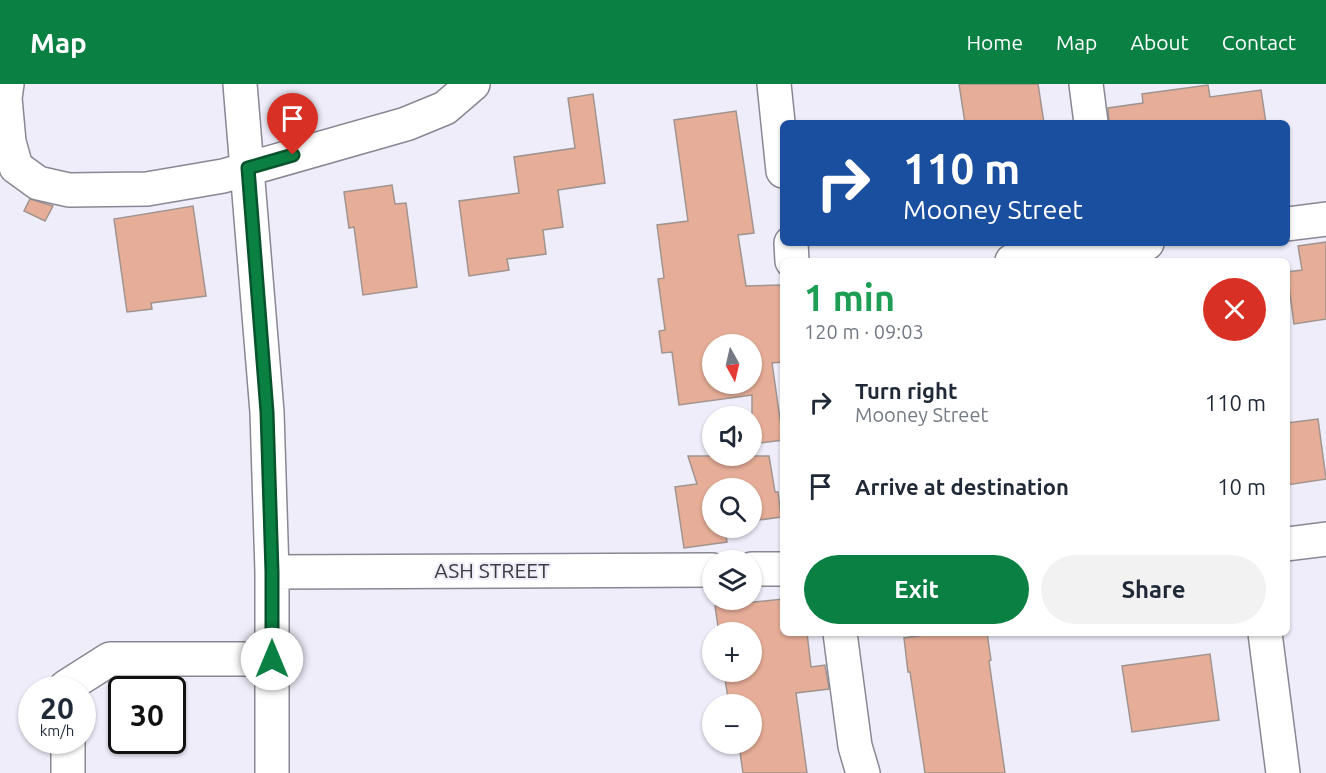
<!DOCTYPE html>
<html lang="en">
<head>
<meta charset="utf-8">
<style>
  body { margin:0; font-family:Ubuntu,sans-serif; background:#f2f2f3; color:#1f2937; height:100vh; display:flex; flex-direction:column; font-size:22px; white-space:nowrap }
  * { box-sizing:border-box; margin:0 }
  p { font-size:20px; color:#747a83 }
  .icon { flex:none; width:33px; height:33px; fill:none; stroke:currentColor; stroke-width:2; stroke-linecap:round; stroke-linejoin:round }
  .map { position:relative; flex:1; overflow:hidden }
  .panel { position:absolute; left:780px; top:174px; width:510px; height:378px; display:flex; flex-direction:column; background:#fff; border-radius:9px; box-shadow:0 2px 4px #0004 }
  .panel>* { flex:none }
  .hud { position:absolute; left:780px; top:36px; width:510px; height:126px; border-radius:9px; box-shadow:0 2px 4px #0004; background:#1a4fa0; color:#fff; overflow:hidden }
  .needle { width:39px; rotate:172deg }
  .controls { position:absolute; left:702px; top:250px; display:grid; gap:12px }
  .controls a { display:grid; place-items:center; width:60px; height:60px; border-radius:50%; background:#fff; box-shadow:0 2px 4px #0004; font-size:30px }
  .speed { position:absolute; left:18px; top:592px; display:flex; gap:12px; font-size:30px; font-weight:700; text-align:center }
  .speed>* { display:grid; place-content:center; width:78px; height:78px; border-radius:50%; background:#fff; box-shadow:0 2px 4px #0004; line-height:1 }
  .speed small { font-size:15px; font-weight:400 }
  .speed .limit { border:3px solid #111; border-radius:9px; background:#fff; color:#111 }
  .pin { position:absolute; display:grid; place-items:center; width:51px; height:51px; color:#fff; margin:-62px -26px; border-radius:50% 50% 50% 0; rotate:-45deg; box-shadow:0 0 6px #0007 }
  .pin .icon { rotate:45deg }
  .me { position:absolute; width:66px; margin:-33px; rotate:0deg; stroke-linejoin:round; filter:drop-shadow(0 0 4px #0008) }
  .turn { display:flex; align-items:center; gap:21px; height:126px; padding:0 24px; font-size:27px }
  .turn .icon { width:78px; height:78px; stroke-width:2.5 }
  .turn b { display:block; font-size:42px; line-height:51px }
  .round { display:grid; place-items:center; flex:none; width:63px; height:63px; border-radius:32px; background:#f2f2f3 }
  .headline { display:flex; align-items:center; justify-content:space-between; height:102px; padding:0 24px }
  h1 { font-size:36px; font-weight:600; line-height:45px; color:#1e9e55 }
  .primary-button { display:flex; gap:12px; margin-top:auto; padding:12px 24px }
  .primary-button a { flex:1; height:69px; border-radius:36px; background:#0b8043; color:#fff; font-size:24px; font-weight:600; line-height:69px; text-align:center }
  .primary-button a+a { background:#f2f2f3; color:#1f2937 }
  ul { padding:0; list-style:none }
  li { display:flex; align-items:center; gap:18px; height:84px; padding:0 24px }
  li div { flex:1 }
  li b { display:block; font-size:22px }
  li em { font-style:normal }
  header { display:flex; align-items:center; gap:36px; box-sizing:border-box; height:84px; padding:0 30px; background:#0b8043; color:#fff }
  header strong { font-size:28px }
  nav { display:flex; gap:33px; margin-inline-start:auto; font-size:21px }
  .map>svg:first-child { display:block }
</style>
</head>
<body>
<header>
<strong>Map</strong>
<nav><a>Home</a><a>Map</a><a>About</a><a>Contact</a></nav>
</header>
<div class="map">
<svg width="1326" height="689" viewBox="0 0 1326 689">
  <rect width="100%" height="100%" fill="#efedfa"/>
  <path fill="#e6ae98" stroke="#a1948f" stroke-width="1.5" fill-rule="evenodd" d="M 959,0 L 1038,0 L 1044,39 L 965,39 Z
    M 1208,1 L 1210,13 L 1261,6 L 1266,39 L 1109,39 L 1108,24 L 1143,19 L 1142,10 Z
    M 593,10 L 605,99 L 558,106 L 563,143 L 543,146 L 546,170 L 507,175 L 509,186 L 469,192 L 459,117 L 519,109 L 514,73 L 575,64 L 568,14 Z
    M 736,27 L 754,149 L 738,151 L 746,202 L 783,201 L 783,278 L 772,279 L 783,356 L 752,360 L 752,311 L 679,321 L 672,268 L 662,269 L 659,247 L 665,246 L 658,195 L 664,194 L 657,141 L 688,137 L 674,36 ZM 712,261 L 752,261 L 752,300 L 712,300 Z
    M 392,101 L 395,120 L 406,119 L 417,203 L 363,211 L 354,143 L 349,144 L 344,108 Z
    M 30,115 L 53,122 L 45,137 L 24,127 Z
    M 193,122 L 206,212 L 151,219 L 152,225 L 127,228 L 114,135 Z
    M 1326,158 L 1326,235 L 1294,240 L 1287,188 L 1302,186 L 1298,162 Z
    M 1318,335 L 1326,395 L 1287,401 L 1287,339 Z
    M 688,372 L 769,372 L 775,408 L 778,408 L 781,433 L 752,437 L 752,405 L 712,405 L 712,444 L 725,444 L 727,458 L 684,464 L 675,403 L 697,400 Z
    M 783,515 L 783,549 L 807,549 L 811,583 L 825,581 L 829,605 L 796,609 L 807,689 L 743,689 L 740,668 L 736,668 L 734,660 L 752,660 L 752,621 L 729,621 L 724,588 L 752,588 L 752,549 L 719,549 L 715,522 Z
    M 937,549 L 987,549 L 991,576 L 989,577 L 1005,689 L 925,689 L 910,588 L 908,588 L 904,554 Z
    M 1210,570 L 1219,636 L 1132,648 L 1122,582 Z"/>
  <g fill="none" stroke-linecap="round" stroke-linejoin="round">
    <defs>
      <path id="minor" d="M 7,0 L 5,14 L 9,58 L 16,83 L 38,99 L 69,106 L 147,105 L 223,92 L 406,40 L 445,24 L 473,0
        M 240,0 L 267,328 L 272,488 L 272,689
        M 774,0 L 783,87
        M 1086,0 L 1091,39
        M 1287,140 L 1326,135
        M 791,159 L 792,177
        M 1012,177 L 1147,159
        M 1287,460 L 1326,455
        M 752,485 L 783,485
        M 272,488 L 712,486
        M 840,549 L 855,662 L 863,689
        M 1265,549 L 1283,689
        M 66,606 L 66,603 L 110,575 L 272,575
        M 68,657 L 68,689"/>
    </defs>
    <use href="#minor" stroke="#898792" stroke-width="36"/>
    <use href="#minor" stroke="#fff" stroke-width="33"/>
  </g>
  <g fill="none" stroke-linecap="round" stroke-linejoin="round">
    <defs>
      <path id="route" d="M 272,575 L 272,488 L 267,328 L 248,84 L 293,71"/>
    </defs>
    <use href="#route" stroke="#07532c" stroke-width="15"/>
    <use href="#route" stroke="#0b8043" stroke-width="10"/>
  </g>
  <g text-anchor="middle" stroke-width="4.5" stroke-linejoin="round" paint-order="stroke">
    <g font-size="21" fill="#3d3c41" stroke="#efedfa">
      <text x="492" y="494">ASH STREET</text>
    </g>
  </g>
</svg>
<div class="controls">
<a><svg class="needle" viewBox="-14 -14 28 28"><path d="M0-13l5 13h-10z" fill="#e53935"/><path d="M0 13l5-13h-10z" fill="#747a83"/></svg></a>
<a><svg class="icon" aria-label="sound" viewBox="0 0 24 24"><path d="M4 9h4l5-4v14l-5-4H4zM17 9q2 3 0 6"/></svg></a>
<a><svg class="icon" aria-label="search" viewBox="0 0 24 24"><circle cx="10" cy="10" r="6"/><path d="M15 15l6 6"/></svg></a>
<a><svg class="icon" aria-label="layers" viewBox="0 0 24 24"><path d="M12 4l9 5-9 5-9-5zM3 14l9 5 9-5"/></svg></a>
<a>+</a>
<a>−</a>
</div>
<div class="speed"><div>20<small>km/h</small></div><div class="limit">30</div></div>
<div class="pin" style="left:293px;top:71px;background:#d93025"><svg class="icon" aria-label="arrive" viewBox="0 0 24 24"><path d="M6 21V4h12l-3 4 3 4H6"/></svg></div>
<svg class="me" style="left:272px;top:575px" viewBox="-20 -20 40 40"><circle r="19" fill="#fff"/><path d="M0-13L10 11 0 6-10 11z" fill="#0b8043"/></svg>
<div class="hud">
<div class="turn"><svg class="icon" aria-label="right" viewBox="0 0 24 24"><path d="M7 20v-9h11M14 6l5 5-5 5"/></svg><div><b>110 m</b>Mooney Street</div></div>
</div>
<section class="panel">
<div class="headline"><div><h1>1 min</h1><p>120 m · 09:03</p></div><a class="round" style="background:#d93025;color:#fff"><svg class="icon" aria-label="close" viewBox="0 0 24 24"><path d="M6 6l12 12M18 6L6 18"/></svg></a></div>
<ul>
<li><svg class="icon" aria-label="right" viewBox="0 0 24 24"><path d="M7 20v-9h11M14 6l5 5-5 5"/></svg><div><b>Turn right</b><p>Mooney Street</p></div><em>110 m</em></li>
<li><svg class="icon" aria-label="arrive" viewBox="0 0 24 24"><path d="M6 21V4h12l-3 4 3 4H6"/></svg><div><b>Arrive at destination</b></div><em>10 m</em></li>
</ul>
<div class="primary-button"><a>Exit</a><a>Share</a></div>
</section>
</div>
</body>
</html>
